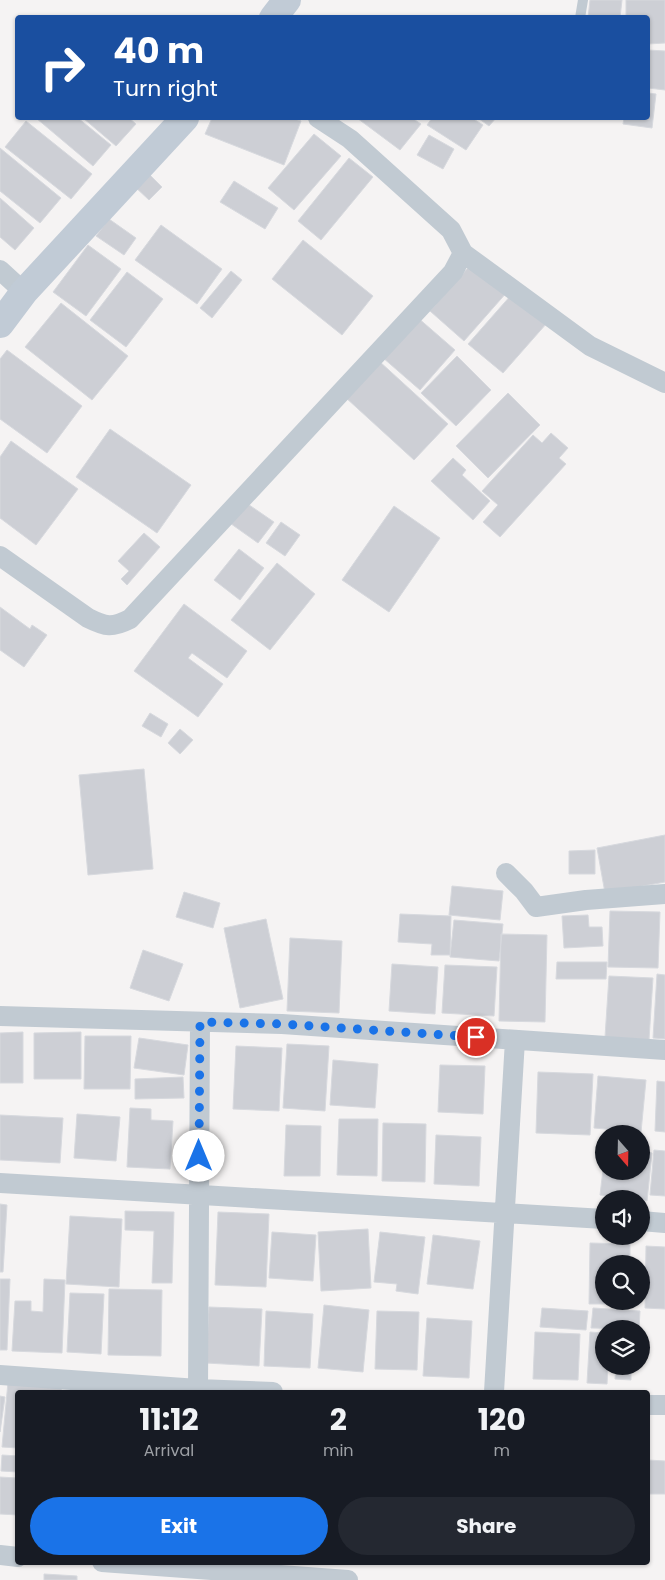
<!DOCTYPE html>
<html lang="en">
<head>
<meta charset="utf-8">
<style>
  body { margin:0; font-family:Poppins,sans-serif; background:#242831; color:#f1f3f6; height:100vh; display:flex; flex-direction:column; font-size:19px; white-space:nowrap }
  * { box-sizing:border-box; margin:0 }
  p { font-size:16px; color:#9ea1a6 }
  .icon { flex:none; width:28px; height:28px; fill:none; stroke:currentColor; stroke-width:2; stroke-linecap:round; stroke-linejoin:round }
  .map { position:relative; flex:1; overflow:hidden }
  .panel { position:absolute; left:15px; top:1390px; width:635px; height:175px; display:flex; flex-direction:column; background:#171b24; border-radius:5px; box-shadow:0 1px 4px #0004 }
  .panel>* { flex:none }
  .guide { position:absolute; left:15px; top:15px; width:635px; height:105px; border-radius:5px; box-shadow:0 1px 4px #0004; background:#1a4fa0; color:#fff; overflow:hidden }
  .needle { width:32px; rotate:160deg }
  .tools { position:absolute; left:595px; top:1125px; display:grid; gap:10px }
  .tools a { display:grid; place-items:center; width:55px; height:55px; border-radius:50%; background:#171b24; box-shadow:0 1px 4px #0004; font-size:25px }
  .pin { position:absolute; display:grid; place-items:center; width:42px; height:42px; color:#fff; margin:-21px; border:2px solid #fff; border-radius:50%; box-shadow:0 1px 5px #0007 }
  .me { position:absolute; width:55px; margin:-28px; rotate:0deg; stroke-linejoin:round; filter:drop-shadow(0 0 4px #0008) }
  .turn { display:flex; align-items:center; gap:18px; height:105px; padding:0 15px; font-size:22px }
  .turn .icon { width:65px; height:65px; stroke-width:2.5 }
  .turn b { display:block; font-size:35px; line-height:42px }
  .eta { display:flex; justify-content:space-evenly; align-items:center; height:85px; text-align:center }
  .eta b { font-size:30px; font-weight:700; line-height:35px }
  .action { display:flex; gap:10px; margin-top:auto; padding:10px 15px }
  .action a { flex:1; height:58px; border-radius:30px; background:#1a73e8; color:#fff; font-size:20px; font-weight:700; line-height:58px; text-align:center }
  .action a+a { background:#242831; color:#f1f3f6 }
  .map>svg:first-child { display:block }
</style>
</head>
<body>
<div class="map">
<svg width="665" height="1580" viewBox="0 0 665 1580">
  <rect width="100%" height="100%" fill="#f5f3f3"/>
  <path fill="#cdcfd5" stroke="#d7d9de" d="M 590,0 L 622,0 L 620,18 L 588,18 Z
    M 626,0 L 665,0 L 665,43 L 648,44 L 648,18 L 626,18 Z
    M 648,50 L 665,51 L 665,90 L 648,88 Z
    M 648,93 L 656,94 L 652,128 L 623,124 L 624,118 L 648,118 Z
    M 36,118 L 78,118 L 111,145 L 93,166 Z
    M 83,118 L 129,118 L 136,124 L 116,146 Z
    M 212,118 L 292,118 L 301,121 L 284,165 L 205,134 Z
    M 357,118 L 412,118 L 421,124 L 400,150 Z
    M 432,118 L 472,118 L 483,125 L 466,150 L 427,125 Z
    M 478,118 L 496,118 L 489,126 Z
    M 26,121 L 92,174 L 71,199 L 5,147 Z
    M 314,134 L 341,156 L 294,210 L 268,188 Z
    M 429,135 L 454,149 L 443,169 L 417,155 Z
    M 0,148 L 61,198 L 40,223 L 0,191 Z
    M 349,158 L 373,177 L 321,240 L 298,221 Z
    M 146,171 L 162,187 L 149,200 L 133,185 Z
    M 234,181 L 278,208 L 265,229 L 220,202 Z
    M 0,198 L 34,228 L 15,250 L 0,237 Z
    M 109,219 L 136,238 L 124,255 L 96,236 Z
    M 161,225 L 222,269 L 197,304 L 135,260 Z
    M 303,240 L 373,296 L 342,335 L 272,279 Z
    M 88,245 L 121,269 L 86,316 L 53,292 Z
    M 474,261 L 508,291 L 464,341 L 430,311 Z
    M 231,271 L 242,280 L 212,318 L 200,308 Z
    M 127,272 L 163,299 L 126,347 L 90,320 Z
    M 512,294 L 547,323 L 503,373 L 468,344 Z
    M 61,303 L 128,356 L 92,400 L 25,347 Z
    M 417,317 L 455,350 L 420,390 L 382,357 Z
    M 7,350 L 82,406 L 47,453 L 0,419 L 0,359 Z
    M 457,356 L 491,390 L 456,426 L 421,393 Z
    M 379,361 L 448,424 L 414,460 L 345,397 Z
    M 508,393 L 540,425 L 488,478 L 456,446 Z
    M 110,429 L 191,485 L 157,533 L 76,477 Z
    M 551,433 L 568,448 L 559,458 L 566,464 L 500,537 L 483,522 L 498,505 L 482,491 L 533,435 L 542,443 Z
    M 11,441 L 78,489 L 36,545 L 0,518 L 0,457 Z
    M 453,458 L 466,470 L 462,475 L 490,501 L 473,520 L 431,481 Z
    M 242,500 L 274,522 L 258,543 L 227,521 Z
    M 394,506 L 440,538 L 389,612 L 342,580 Z
    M 281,522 L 300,535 L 285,556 L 266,543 Z
    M 144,533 L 160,547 L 127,585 L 121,579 L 129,571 L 118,561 Z
    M 239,549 L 264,568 L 240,600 L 214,580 Z
    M 277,563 L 315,594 L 270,650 L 231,620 Z
    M 184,604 L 247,651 L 227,678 L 192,653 L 188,658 L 223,684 L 198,717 L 134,671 Z
    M 0,607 L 30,629 L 32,625 L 47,635 L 24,667 L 0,650 Z
    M 150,713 L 168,724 L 161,737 L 142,726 Z
    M 180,729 L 193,740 L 180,754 L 168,743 Z
    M 144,769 L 153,869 L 88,875 L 79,775 Z
    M 665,835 L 665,882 L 605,893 L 597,848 Z
    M 595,850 L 595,874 L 569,874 L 569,851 Z
    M 452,886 L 503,891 L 500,920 L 449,915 Z
    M 184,892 L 220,903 L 213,928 L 176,917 Z
    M 610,911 L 660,912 L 658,968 L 608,967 Z
    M 400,914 L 451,916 L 450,955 L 431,955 L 432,944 L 398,942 Z
    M 588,915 L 589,927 L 602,927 L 603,946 L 564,948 L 562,916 Z
    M 266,919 L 283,999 L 240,1008 L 224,928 Z
    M 454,920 L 503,924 L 499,961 L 450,957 Z
    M 501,934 L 547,935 L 545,1022 L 499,1021 Z
    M 290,938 L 342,941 L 339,1013 L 287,1011 Z
    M 143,950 L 183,964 L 169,1001 L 130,988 Z
    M 557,962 L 607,962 L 606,979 L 556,979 Z
    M 392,964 L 438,967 L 435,1014 L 389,1011 Z
    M 445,965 L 497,967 L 494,1016 L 442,1013 Z
    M 657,974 L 665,975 L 665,1039 L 653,1038 Z
    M 609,976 L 653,978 L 649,1040 L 605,1037 Z
    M 23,1032 L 23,1083 L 0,1083 L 0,1033 Z
    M 81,1032 L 81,1079 L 34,1079 L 34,1033 Z
    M 85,1036 L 131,1036 L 130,1089 L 84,1089 Z
    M 139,1038 L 188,1045 L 184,1075 L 134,1068 Z
    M 287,1044 L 329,1046 L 325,1111 L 283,1108 Z
    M 236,1046 L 282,1048 L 279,1111 L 233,1109 Z
    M 333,1060 L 378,1064 L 375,1108 L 330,1105 Z
    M 440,1065 L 485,1066 L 483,1114 L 438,1112 Z
    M 538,1072 L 593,1074 L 590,1135 L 536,1133 Z
    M 598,1076 L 646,1080 L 641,1132 L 594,1128 Z
    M 183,1077 L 184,1098 L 135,1099 L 135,1079 Z
    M 657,1081 L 665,1082 L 665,1132 L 655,1131 Z
    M 130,1108 L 151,1109 L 151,1120 L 173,1121 L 170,1169 L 127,1167 Z
    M 77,1114 L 120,1117 L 116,1161 L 74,1158 Z
    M 0,1115 L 63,1118 L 60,1163 L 0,1160 Z
    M 339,1119 L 378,1119 L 377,1176 L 337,1175 Z
    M 383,1123 L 426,1124 L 425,1182 L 382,1181 Z
    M 286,1125 L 321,1126 L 320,1176 L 284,1176 Z
    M 436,1135 L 481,1137 L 479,1186 L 434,1184 Z
    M 654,1150 L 665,1151 L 665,1196 L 650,1195 Z
    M 641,1151 L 652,1153 L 647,1201 L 641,1199 L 600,1195 L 604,1161 L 604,1171 L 641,1171 Z
    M 0,1204 L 7,1205 L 3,1272 L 0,1272 Z
    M 125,1211 L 174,1212 L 172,1283 L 152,1283 L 154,1231 L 125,1230 Z
    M 218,1212 L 269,1214 L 266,1287 L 215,1285 Z
    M 70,1216 L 122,1219 L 119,1287 L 66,1284 Z
    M 368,1229 L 371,1288 L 321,1291 L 318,1232 Z
    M 272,1232 L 316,1235 L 313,1281 L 269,1278 Z
    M 380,1232 L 425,1237 L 418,1294 L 396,1291 L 397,1284 L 374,1282 Z
    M 433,1235 L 480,1241 L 473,1289 L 427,1284 Z
    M 590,1243 L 630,1244 L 630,1264 L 604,1264 L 604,1301 L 629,1301 L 629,1304 L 589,1304 Z
    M 646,1246 L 665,1247 L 665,1309 L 645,1308 Z
    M 0,1279 L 10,1279 L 7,1350 L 0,1350 Z
    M 44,1279 L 65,1280 L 62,1353 L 12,1351 L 15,1301 L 31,1301 L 31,1311 L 43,1312 Z
    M 109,1289 L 162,1290 L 161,1356 L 108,1355 Z
    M 70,1293 L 104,1294 L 101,1354 L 67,1352 Z
    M 324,1305 L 369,1310 L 363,1372 L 318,1368 Z
    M 209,1307 L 262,1309 L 259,1366 L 206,1363 Z
    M 542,1308 L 588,1311 L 586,1330 L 540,1327 Z
    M 593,1308 L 640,1311 L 639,1329 L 591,1328 Z
    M 266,1311 L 313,1314 L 310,1368 L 264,1366 Z
    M 377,1311 L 419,1312 L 417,1370 L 375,1369 Z
    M 427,1318 L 472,1321 L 469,1378 L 423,1376 Z
    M 535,1332 L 580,1334 L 578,1380 L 533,1379 Z
    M 590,1332 L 604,1333 L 604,1366 L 608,1366 L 607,1384 L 587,1383 Z
    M 616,1366 L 631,1366 L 631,1380 L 615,1379 Z
    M 8,1382 L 62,1387 L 61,1392 L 18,1392 L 18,1448 L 2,1447 Z
    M 0,1396 L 5,1397 L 0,1432 Z
    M 2,1455 L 18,1456 L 18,1472 L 1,1471 Z
    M 648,1460 L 665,1461 L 665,1494 L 648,1494 Z
    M 0,1477 L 17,1478 L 18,1515 L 0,1514 Z
    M 475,1562 L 520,1562 L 520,1564 L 475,1564 Z
    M 44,1574 L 77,1576 L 77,1580 L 44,1580 Z"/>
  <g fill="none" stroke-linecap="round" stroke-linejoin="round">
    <path stroke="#c1cad2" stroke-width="10" d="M 580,18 L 583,0"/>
    <path stroke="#c1cad2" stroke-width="20" d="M 318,118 L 350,139 L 451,230 L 463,253 L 590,346 L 665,383
      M 0,270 L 24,292
      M 0,556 L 88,618 C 106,627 112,628 130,619 L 453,272 L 463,253
      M 506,873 L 524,891 L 536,907 L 586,900 L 665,894
      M 0,1016 L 282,1024 L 665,1050
      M 0,1183 L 604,1219
      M 641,1221 L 665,1223
      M 0,1375 L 198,1389 L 273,1392
      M 198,1392 L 200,1022
      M 494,1392 L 515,1040
      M 648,1405 L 665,1405
      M 0,1555 L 18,1557
      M 102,1562 L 348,1580"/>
    <path stroke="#c1cbd6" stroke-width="28" d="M 273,18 L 287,0
      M 0,324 L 24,292 L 185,118"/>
  </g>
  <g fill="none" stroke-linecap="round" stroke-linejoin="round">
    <path stroke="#1a73e8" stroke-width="9" stroke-dasharray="0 16.2" d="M 199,1156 L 200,1022 L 282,1024 L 476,1037"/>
  </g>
</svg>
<div class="tools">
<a><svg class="needle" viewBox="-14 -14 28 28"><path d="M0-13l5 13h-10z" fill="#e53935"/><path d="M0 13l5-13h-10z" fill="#9ea1a6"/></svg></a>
<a><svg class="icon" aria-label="sound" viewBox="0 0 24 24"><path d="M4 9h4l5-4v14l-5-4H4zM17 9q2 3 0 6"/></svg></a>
<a><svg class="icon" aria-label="search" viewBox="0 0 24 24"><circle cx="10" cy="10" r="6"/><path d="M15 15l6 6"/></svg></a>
<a><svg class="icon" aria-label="layers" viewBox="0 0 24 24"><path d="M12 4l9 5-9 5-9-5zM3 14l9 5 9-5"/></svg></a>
</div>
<div class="pin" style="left:476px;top:1037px;background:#d93025"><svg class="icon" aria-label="arrive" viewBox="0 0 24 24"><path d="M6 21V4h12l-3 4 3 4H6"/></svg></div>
<svg class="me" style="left:199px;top:1156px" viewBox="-20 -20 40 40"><circle r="19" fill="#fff"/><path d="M0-13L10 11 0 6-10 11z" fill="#1a73e8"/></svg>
<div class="guide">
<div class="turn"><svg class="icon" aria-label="right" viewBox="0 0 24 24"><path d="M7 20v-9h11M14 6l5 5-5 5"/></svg><div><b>40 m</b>Turn right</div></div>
</div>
<section class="panel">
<div class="eta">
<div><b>11:12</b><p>Arrival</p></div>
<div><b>2</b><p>min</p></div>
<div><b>120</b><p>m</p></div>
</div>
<div class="action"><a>Exit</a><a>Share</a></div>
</section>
</div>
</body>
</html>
